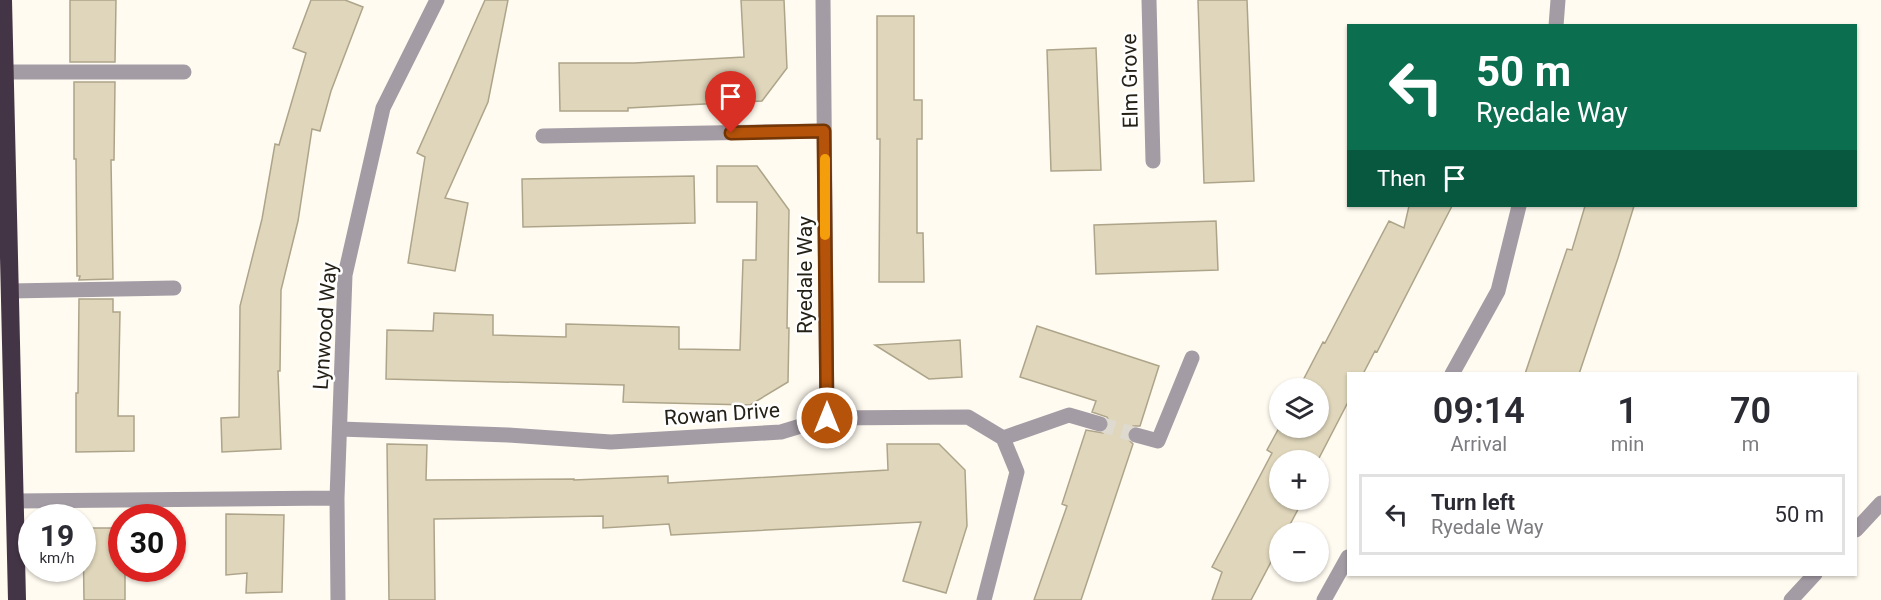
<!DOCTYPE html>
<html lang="en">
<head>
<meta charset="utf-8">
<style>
  body { margin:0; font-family:Roboto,sans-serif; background:#f2f2f3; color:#2b2b33; height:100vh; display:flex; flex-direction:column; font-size:22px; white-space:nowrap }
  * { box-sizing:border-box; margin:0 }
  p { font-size:20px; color:#7c7c81 }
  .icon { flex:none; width:33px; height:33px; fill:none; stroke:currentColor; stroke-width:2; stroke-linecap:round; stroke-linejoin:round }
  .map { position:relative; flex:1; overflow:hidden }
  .side { position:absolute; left:1347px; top:372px; width:510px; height:204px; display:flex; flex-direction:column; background:#fff; border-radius:0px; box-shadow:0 2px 4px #0004 }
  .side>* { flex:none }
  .guide { position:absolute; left:1347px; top:24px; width:510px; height:183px; border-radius:0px; box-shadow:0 2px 4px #0004; background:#0b6e4f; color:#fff; overflow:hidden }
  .controls { position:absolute; left:1269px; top:378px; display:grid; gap:12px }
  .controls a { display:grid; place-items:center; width:60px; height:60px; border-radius:50%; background:#fff; box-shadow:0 2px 4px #0004; font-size:30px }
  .speed { position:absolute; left:18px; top:504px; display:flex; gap:12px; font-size:30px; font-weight:700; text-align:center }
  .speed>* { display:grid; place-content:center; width:78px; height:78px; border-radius:50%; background:#fff; box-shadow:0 2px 4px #0004; line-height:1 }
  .speed small { font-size:15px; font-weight:400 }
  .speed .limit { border:9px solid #d22; background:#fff; color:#111 }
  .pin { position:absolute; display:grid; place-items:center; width:51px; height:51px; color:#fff; margin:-62px -26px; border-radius:50% 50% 50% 0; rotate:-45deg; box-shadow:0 0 6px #0007 }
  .pin .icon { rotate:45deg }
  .me { position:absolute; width:66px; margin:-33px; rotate:0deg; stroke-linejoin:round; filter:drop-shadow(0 0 4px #0008) }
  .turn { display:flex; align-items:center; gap:21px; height:126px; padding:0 30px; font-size:27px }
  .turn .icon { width:78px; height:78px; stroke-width:2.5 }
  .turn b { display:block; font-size:42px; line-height:51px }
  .then { display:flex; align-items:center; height:57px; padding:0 30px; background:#0003; gap:12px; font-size:22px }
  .eta { display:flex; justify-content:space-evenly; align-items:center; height:102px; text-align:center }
  .eta b { font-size:36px; font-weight:600; line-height:42px }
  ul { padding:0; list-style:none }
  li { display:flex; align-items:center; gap:18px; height:81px; margin:0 12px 9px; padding:0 18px; border:3px solid #e1e1e2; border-radius:0px }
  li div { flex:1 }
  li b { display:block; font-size:22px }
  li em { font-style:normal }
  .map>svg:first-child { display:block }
</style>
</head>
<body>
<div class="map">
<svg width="1881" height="600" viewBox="0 0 1881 600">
  <rect width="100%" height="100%" fill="#fffbf0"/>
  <path fill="#dfd6bb" stroke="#ada48a" stroke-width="1.5" d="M 70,0 L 116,0 L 115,62 L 70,62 Z
    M 311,0 L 345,0 L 363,7 L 331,91 L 320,131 L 312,129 L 298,221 L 281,290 L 280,371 L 278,371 L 281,449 L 222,452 L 221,418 L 239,417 L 240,306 L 262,219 L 275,144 L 279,145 L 306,53 L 293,48 Z
    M 485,0 L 508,0 L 488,102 L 445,198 L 468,203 L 455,271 L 408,263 L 425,157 L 417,153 Z
    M 741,0 L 784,0 L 787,68 L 762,101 L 628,108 L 628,111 L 560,111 L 559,63 L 634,63 L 744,57 Z
    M 1198,0 L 1247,0 L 1254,181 L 1204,183 Z
    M 877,16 L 914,16 L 914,100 L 922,100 L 922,139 L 917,139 L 917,233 L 923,233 L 924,282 L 879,282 L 880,139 L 877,139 Z
    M 1096,48 L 1101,170 L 1051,171 L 1047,50 Z
    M 74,82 L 115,82 L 114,160 L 111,160 L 113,279 L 79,280 L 80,276 L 77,276 L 76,159 L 74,159 Z
    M 717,166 L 757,166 L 789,210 L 787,328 L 789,328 L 788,382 L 750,405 L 623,402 L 624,385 L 386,379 L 387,330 L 433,331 L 434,313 L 493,315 L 493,335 L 566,337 L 566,324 L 679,327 L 679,349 L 740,350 L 743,260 L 756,260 L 757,202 L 717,202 Z
    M 694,176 L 695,223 L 523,227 L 522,179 Z
    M 1409,206 L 1452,206 L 1377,352 L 1375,351 L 1363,374 L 1348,374 L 1348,402 L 1318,460 L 1280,460 L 1280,500 L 1303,500 L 1286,532 L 1280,532 L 1280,545 L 1251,600 L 1212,600 L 1222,572 L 1212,567 L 1272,453 L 1267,450 L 1280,426 L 1280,428 L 1318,428 L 1318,388 L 1299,388 L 1323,342 L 1325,343 L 1389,221 L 1404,228 Z
    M 1585,206 L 1634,206 L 1618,258 L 1579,374 L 1525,374 L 1567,249 L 1572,250 Z
    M 1216,221 L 1218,270 L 1096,274 L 1094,225 Z
    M 79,299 L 113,299 L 113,312 L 120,312 L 118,416 L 134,416 L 134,451 L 76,452 L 76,393 L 78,393 Z
    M 1037,326 L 1159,366 L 1140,426 L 1133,426 L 1127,432 L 1127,438 L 1133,444 L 1081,600 L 1034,600 L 1067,506 L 1062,504 L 1086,430 L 1103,433 L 1109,427 L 1110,422 L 1107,417 L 1092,412 L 1096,401 L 1020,377 Z
    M 960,340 L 962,377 L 929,379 L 875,345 Z
    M 387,444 L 427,445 L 426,480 L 574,479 L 574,480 L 668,476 L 668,483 L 888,470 L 887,444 L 939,444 L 965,470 L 967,526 L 946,593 L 903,581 L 921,522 L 671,535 L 669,524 L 603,528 L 603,516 L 434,519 L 435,600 L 389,600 Z
    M 226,514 L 284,515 L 282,592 L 246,593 L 247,573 L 226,575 Z
    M 83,528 L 122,528 L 122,568 L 125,568 L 125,600 L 84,600 Z"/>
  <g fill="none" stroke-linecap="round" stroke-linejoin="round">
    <path stroke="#dedacf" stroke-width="15" stroke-dasharray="15 8" stroke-linecap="butt" d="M 1100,424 L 1136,435"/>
    <path stroke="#a49ca5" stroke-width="15" d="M 823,0 L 827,418
      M 1149,0 L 1153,161
      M 1556,26 L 1558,0
      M 5,72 L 184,72
      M 543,136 L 824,131
      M 10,291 L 174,288
      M 1452,374 L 1498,291 L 1519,206
      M 340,429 L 508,435 L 611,442 L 781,432 L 827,418 L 968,417 L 1003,438 L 1017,472 L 984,600
      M 1136,435 L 1158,441 L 1192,358
      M 1003,438 L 1069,415 L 1100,424
      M 16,501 L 337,498
      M 1856,530 L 1881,503
      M 338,600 L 337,498 L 345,275 L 383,108 L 437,0
      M 1324,600 L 1348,557
      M 1791,600 L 1815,574"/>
    <path stroke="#443546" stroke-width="18" d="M 3,0 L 17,600"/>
  </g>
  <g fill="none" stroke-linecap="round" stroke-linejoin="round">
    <defs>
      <path id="route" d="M 731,133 L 824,131 L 827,418"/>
    </defs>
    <use href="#route" stroke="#753606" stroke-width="15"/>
    <use href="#route" stroke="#b45309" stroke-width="10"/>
    <path stroke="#f59e0b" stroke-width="10" d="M 825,159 L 825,235"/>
  </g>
  <g text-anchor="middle" stroke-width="5" stroke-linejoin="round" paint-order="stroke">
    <g font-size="21" fill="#252117" stroke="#fff">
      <text transform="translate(1130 81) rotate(-91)" y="7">Elm Grove</text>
      <text transform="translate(805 275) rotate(-90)" y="7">Ryedale Way</text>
      <text transform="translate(325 326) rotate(-86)" y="7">Lynwood Way</text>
      <text transform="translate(722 414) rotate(-4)" y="7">Rowan Drive</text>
    </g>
  </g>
</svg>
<div class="controls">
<a><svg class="icon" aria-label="layers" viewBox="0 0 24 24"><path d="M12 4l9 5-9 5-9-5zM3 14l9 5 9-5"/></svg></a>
<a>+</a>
<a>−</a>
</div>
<div class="speed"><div>19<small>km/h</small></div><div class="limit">30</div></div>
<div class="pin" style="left:731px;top:133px;background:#d93025"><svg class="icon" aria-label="arrive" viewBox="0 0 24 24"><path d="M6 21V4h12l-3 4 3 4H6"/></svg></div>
<svg class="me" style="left:827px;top:418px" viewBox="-20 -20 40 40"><circle r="17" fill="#b45309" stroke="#fff" stroke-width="3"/><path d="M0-11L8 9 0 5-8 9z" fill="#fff"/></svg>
<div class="guide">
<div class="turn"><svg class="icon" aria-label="left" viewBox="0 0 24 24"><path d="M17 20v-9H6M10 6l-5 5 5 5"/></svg><div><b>50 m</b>Ryedale Way</div></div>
<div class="then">Then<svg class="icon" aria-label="arrive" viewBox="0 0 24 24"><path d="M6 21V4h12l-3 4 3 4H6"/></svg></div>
</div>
<section class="side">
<div class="eta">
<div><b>09:14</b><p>Arrival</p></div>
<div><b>1</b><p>min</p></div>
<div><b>70</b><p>m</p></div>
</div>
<ul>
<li><svg class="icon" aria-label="left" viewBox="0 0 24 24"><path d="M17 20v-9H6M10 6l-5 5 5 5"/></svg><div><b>Turn left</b><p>Ryedale Way</p></div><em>50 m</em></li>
</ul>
</section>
</div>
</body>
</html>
